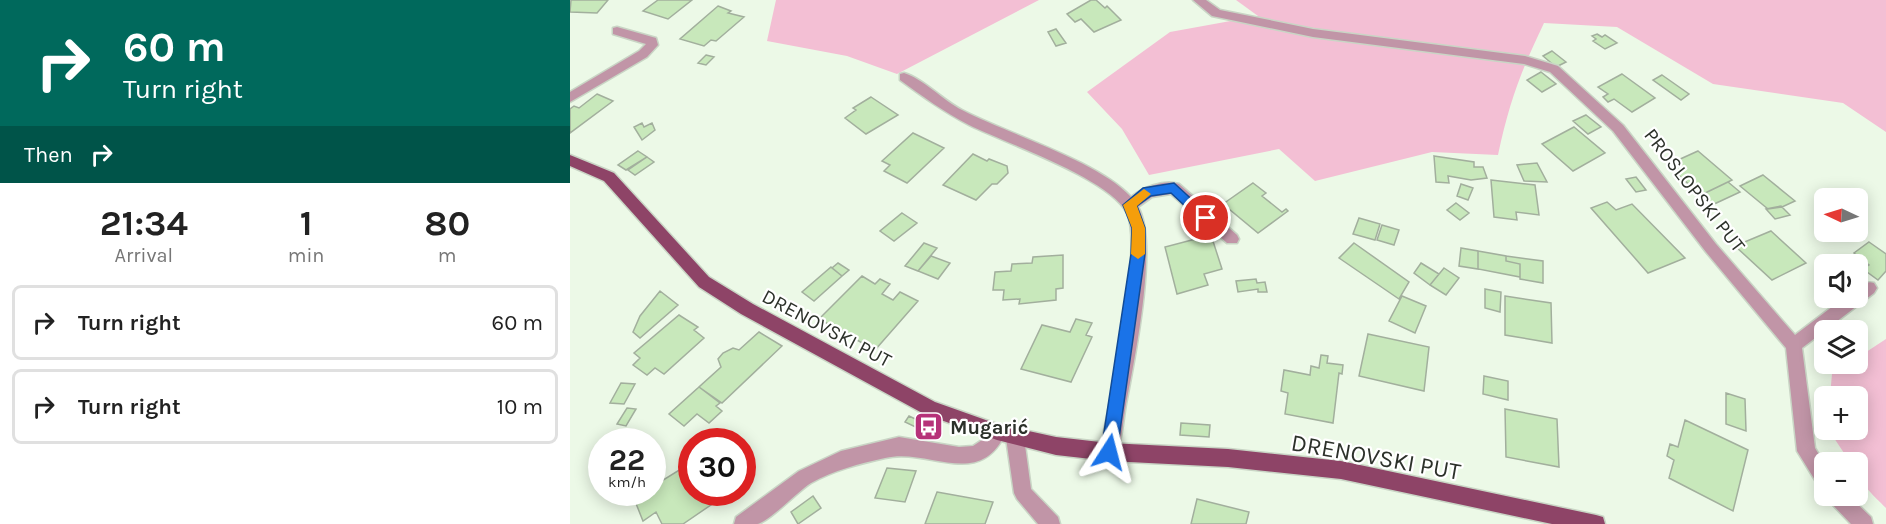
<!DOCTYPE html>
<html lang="en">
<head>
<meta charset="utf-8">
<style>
  body { margin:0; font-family:Karla,sans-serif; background:#f6f6f6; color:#222; height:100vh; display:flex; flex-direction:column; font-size:22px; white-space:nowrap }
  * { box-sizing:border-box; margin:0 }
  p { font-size:20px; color:#767676 }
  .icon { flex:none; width:33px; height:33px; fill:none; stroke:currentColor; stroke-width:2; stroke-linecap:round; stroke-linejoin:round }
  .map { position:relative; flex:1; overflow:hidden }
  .details { display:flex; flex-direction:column; background:#fff; width:570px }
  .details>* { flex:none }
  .hud { background:#00695c; color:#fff; overflow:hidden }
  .needle { width:39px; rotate:274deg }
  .buttons { position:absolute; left:1244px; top:188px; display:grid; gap:12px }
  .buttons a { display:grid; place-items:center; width:54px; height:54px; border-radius:9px; background:#fff; box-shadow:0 3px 15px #0003; font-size:30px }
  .speed { position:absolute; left:18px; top:428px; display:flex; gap:12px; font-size:30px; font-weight:700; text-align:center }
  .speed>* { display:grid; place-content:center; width:78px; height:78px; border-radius:50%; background:#fff; box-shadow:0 3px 15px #0003; line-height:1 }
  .speed small { font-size:15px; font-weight:400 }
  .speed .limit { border:9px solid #d22; background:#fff; color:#111 }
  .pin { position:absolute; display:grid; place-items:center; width:51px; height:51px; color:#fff; margin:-26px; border:3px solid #fff; border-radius:50%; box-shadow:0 2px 6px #0007 }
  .me { position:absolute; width:66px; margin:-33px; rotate:9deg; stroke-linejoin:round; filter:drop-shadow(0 0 4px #0008) }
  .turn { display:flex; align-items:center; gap:21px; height:126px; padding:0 24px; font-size:27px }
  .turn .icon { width:78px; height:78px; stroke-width:2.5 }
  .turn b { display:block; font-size:42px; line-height:51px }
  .then { display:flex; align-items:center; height:57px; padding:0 24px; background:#0003; gap:12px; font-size:22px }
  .eta { display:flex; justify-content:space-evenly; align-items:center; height:102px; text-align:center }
  .eta b { font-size:36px; font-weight:700; line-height:42px }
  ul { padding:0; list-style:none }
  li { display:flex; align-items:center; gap:18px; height:75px; margin:0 12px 9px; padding:0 12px; border:3px solid #e0e0e0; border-radius:9px }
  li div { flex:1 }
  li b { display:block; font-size:22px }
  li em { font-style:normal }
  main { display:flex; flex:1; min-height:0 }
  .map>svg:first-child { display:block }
</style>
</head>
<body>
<main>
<section class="details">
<div class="hud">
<div class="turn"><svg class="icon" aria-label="right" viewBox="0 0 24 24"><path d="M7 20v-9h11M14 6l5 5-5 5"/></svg><div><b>60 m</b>Turn right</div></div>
<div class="then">Then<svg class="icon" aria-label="right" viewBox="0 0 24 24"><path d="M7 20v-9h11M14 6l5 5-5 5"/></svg></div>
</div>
<div class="eta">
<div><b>21:34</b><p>Arrival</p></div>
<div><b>1</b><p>min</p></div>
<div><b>80</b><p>m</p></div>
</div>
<ul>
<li><svg class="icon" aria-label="right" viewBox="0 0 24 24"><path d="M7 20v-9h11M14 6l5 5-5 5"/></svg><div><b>Turn right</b></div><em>60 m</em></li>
<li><svg class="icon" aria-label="right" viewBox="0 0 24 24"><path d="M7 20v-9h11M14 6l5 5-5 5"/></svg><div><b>Turn right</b></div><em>10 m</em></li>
</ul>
</section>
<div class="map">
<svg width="1316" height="524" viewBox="0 0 1316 524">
  <rect width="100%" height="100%" fill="#ecf9e7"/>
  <path fill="#f3bfd4" d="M 206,0 L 469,0 L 327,74 L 277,56 L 197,41 Z
    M 666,0 L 1316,0 L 1316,132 L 1273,103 L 1143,84 L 1047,27 L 974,23 C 951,71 939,103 928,155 L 862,152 L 745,181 L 709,149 L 579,175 L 552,129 L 517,92 L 600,32 L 688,16 Z
    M 1316,339 L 1316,508 C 1302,494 1287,482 1287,462 L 1280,462 L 1258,429 L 1287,429 L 1287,396 L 1260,396 L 1262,374 L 1279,363 L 1287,363 L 1287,358 Z"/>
  <path fill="#c8e8bb" stroke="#a2af9d" stroke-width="1.5" d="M 1,0 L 38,0 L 27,13 L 0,12 Z
    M 88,0 L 122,0 L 98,19 L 73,11 Z
    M 521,0 L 526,0 L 535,8 L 537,6 L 551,20 L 524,32 L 511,19 L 505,22 L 497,14 Z
    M 148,6 L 161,11 L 158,13 L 174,17 L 146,41 L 141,40 L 134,46 L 110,39 Z
    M 486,29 L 496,43 L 486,46 L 478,32 Z
    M 1027,34 L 1032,37 L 1035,35 L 1047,43 L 1035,49 L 1023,41 L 1026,39 L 1022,36 Z
    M 982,51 L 996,62 L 986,67 L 973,56 Z
    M 136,55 L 144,57 L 136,65 L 128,63 Z
    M 971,72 L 986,84 L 972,92 L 957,80 Z
    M 1052,74 L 1085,98 L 1062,112 L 1044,99 L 1038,102 L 1033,97 L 1038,94 L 1028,87 Z
    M 1092,75 L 1119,94 L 1111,100 L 1083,80 Z
    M 27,94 L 43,101 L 0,133 L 0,109 L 4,106 L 9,108 Z
    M 301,97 L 328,115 L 296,134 L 275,118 L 286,110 L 283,108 Z
    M 1016,115 L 1031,127 L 1018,134 L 1003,121 Z
    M 72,123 L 74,127 L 82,123 L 85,130 L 72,140 L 64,127 Z
    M 1004,127 L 1035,153 L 1003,171 L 972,144 Z
    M 343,133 L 374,148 L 337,183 L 314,171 L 320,165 L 312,161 Z
    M 68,151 L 77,157 L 56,170 L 48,165 Z
    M 1128,151 L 1162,180 L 1131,195 L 1097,165 Z
    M 403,154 L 417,161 L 419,159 L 437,166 L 438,173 L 427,184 L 422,184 L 406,200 L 373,185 Z
    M 864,156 L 904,162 L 904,167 L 913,167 L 917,178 L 901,180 L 878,176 L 879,183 L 866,182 Z
    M 77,157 L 84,162 L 65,175 L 58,170 Z
    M 967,163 L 977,182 L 954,181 L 947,165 Z
    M 1193,175 L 1225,201 L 1212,207 L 1198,209 L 1170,186 Z
    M 1066,177 L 1076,190 L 1066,192 L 1056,179 Z
    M 921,180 L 965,185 L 969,215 L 946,212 L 947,220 L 924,217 Z
    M 1158,182 L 1170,192 L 1142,205 L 1131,195 Z
    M 683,183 L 696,193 L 692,196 L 712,212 L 716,209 L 718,211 L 688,233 L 653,204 Z
    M 891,184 L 903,188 L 898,200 L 887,196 Z
    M 1037,202 L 1046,210 L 1062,204 L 1115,258 L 1078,273 L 1021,208 Z
    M 886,203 L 899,213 L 890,220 L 877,210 Z
    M 1211,206 L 1220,215 L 1205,219 L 1196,209 Z
    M 332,213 L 347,223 L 324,241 L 310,231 Z
    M 789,218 L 810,224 L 805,240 L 783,234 Z
    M 812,225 L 829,230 L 824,245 L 807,240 Z
    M 1201,231 L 1236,263 L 1202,280 L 1165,246 Z
    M 641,235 L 652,269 L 634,274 L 638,285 L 607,294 L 595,247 Z
    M 1299,242 L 1316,254 L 1316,271 L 1308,280 L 1293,269 L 1299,265 L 1284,253 Z
    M 354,243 L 367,248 L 348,271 L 335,266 Z
    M 784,243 L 839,282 L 829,299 L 769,258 Z
    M 891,248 L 908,251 L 908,269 L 889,266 Z
    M 908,251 L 936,256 L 936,261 L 950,264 L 950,277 L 908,269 Z
    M 493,255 L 493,288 L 486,289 L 486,300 L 449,304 L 450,299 L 433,300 L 434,290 L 423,290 L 425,272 L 441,271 L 442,264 L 462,263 L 463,257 Z
    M 361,256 L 380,263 L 368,279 L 348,271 Z
    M 936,256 L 973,261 L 973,283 L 950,279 L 950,264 L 936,261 Z
    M 268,263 L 279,270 L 272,276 L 262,268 Z
    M 851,263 L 869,274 L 860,285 L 844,273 Z
    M 261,267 L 272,276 L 244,301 L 232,292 Z
    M 874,268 L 889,278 L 876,295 L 860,285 Z
    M 292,276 L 305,284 L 310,279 L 320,284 L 312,294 L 323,300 L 330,292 L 348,301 L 305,350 L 249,319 Z
    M 686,279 L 687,283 L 695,282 L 697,292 L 688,292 L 688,289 L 668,292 L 666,281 Z
    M 915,289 L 931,292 L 930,312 L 915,308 Z
    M 90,291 L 108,305 L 70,338 L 63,332 L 70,316 Z
    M 832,296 L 856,306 L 845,333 L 819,321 Z
    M 935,296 L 981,303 L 982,343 L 935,335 Z
    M 109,315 L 128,327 L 124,330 L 134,338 L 94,374 L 85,368 L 77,375 L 63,365 L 70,358 L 64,353 Z
    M 506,319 L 522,323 L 516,335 L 522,337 L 501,382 L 451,369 L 472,325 L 500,332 Z
    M 189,332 L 212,346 L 152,403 L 129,387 L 151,367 L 148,359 L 153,353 L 163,348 L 169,350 Z
    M 798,334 L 859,347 L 854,391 L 789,376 Z
    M 751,355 L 758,356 L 757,363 L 773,365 L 772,374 L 769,373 L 763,423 L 715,414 L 718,393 L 711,391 L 714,370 L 740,375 L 741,366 L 749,368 Z
    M 914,376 L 938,381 L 938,400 L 913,394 Z
    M 51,383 L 65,384 L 54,404 L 40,403 Z
    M 129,387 L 150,403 L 146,406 L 152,411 L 139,423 L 127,414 L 114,426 L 99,414 Z
    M 1156,393 L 1175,399 L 1176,431 L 1156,424 Z
    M 57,408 L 66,409 L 56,426 L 47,424 Z
    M 935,409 L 987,419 L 989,467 L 936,457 Z
    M 339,416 L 358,425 L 354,431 L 335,422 Z
    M 1115,420 L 1178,450 L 1163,511 L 1099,478 L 1104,460 L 1097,456 L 1100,444 L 1108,447 Z
    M 611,423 L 640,425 L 639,437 L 610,435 Z
    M 122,462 L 122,492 L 157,494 L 113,524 L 92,524 L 86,512 L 73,521 L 65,501 L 78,492 L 82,492 L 82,487 Z
    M 317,468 L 346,471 L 335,502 L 305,498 Z
    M 367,492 L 423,502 L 415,524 L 355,524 Z
    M 243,496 L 251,508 L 228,524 L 221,512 Z
    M 627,499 L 679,512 L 676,524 L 621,524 Z"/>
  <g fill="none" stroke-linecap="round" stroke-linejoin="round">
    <defs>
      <path id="minor" d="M 623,0 L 636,0 L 650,10 L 743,29 L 955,56 L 988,66 L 1053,125 L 1146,244 L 1225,335 L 1275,297 L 1287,297 L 1287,288 C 1293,284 1297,281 1304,283 L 1307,288 L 1304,293 L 1232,348 L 1245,448 L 1254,463 L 1254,488 L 1248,485 L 1227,451 L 1216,348 L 1136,252 L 1043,131 L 980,72 L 954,64 L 743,37 L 642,16 Z
        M 47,27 L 86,38 L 88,45 L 77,57 L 0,102 L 0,92 L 69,51 L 76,44 L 43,34 L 43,28 Z
        M 334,73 C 352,78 374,101 392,110 C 438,134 528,161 561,197 C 573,188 593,179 609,184 L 667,235 L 669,239 L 667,243 L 657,243 L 601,194 L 582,197 L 568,207 C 589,242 564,362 556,404 C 553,421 552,442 545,458 L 539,461 L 533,458 L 530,452 C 538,407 574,249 557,213 C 539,178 435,143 399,125 C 374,112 352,96 330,80 L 330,74 Z
        M 427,424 L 433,426 L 436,432 C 410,491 359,447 315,458 C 289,464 264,470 241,483 C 228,491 199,522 187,524 C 180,524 171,524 164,524 L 166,517 L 229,471 L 271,451 L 329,437 L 389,447 L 403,446 L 412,440 L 421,426 Z
        M 445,430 L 451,432 L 454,438 L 461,489 L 488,517 L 490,524 L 468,524 L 447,499 L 444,493 L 436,438 L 439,432 Z
        M 1256,495 L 1278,495 L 1301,517 L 1303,524 L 1281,524 L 1259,501 Z"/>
      <path id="major" d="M 0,155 L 44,173 L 139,277 L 183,304 L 365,402 L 427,424 L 486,437 L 539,443 L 658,449 L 771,461 L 1026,515 L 1033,517 L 1035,524 L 982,524 L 771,479 L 658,467 L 539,461 L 486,455 L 427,440 L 354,414 L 171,314 L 129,287 L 34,181 L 0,166 Z"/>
    </defs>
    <use href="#minor" stroke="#c9d5c5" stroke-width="3"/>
    <use href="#major" stroke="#c9d5c5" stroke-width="3"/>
    <use href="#minor" fill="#c195a7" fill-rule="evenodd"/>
    <use href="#major" fill="#8e4467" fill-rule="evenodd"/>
  </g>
  <path fill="#1a73e8" stroke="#114b97" stroke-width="1.5" d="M 604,183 L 642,218 L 636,223 L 631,221 L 601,193 L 581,196 L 567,206 L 575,228 L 575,254 L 547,452 L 545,458 L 539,460 L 534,458 L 531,452 L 561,254 L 562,228 L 553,205 L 573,188 Z"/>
  <path fill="#f59e0b" d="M 574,189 L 581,194 L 567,206 L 575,228 L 575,254 L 568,259 L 561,254 L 562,228 L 553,205 Z"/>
  <defs>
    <symbol id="bus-square" viewBox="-11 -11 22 22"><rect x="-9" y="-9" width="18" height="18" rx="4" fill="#b63279" stroke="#fff"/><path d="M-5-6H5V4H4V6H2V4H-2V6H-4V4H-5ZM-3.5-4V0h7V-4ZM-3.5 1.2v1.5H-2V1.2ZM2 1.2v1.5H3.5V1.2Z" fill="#fff"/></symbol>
  </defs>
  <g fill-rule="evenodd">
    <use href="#bus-square" x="342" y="410" width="33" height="33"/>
  </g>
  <g text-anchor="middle" stroke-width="4.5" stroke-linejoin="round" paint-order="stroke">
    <g font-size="20" fill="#2c312a" stroke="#fff">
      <text transform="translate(1125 190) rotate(52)" y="7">PROSLOPSKI PUT</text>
      <text transform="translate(257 328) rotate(28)" y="7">DRENOVSKI PUT</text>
    </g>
    <g font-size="20" font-weight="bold" fill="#2c312a" stroke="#fff" text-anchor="start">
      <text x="380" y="434">Mugarić</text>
    </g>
    <g font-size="24" fill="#2c312a" stroke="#fff">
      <text transform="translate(806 457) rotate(10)" y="8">DRENOVSKI PUT</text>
    </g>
  </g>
</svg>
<div class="buttons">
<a><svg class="needle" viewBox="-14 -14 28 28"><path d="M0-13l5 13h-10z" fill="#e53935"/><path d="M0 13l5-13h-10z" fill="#767676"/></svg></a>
<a><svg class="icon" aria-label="sound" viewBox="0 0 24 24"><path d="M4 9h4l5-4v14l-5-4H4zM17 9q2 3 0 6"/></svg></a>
<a><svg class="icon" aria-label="layers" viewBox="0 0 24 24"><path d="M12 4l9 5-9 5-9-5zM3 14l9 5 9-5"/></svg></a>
<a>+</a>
<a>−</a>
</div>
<div class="speed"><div>22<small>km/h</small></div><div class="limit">30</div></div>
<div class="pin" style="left:636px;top:218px;background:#d93025"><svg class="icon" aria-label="arrive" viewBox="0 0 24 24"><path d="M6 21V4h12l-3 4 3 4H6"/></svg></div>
<svg class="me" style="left:539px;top:452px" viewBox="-20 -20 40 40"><path d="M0-17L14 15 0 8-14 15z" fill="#1a73e8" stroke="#fff" stroke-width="4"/></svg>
</div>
</main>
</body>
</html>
